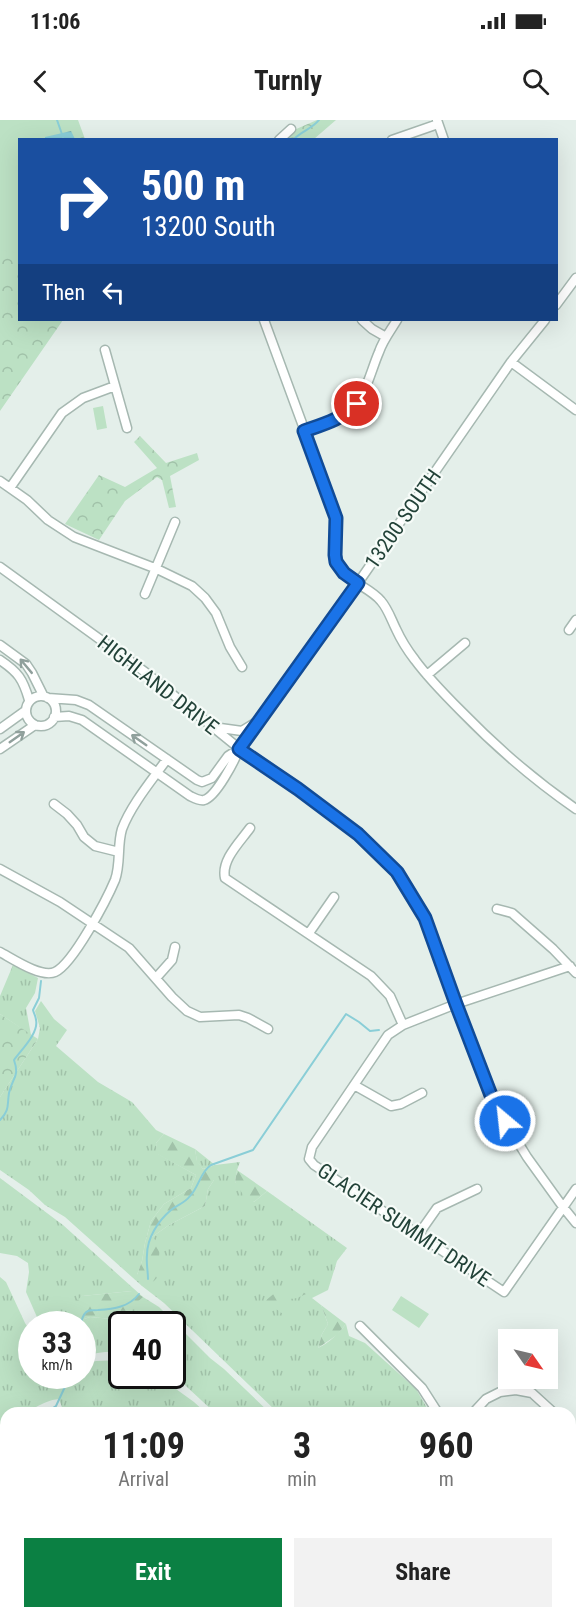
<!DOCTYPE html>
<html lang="en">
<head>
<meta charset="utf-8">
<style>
  body { margin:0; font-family:"Roboto Condensed",sans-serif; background:#f2f2f2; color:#222; height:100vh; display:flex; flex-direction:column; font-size:22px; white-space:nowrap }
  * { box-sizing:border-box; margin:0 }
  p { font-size:20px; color:#767676 }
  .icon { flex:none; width:33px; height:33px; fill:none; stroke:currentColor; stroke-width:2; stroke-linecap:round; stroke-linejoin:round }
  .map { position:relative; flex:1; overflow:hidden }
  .panel { position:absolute; left:0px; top:1287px; width:576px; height:212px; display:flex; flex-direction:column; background:#fff; border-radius:18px 18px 0 0; box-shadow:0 6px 24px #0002 }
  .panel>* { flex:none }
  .guide { position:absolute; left:18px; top:18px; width:540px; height:183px; border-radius:0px; box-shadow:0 6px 24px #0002; background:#1a4fa0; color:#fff; overflow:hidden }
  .needle { width:39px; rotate:124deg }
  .fabs { position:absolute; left:498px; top:1209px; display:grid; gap:12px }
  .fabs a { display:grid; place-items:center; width:60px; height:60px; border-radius:0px; background:#fff; box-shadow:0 6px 24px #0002; font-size:30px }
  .speed { position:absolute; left:18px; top:1191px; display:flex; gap:12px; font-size:30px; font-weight:700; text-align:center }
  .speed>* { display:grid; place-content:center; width:78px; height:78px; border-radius:50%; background:#fff; box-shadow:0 6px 24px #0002; line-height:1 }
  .speed small { font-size:15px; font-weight:400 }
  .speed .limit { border:3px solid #111; border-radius:9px; background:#fff; color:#111 }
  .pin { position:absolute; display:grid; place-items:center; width:51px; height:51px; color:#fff; margin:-26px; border:3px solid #fff; border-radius:50%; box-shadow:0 2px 6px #0007 }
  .me { position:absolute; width:66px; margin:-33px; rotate:332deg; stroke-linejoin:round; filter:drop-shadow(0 0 4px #0008) }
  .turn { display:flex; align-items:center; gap:21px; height:126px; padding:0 24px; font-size:27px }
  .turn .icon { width:78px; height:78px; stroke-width:2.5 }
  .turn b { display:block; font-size:42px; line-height:51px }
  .then { display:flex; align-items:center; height:57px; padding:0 24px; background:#0003; gap:12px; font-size:22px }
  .eta { display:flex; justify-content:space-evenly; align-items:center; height:102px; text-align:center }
  .eta b { font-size:36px; font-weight:700; line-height:42px }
  .button { display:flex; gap:12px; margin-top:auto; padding:12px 24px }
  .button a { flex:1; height:69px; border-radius:0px; background:#0b8043; color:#fff; font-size:24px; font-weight:700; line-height:69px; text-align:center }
  .button a+a { background:#f2f2f2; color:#222 }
  .status { display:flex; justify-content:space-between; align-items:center; height:42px; padding:0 30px; background:#fff; direction:ltr }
  .status svg { height:16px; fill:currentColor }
  header { display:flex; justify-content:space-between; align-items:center; height:78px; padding:0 24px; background:#fff; font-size:27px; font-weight:700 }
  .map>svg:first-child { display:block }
</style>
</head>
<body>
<div class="status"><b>11:06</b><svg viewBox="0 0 49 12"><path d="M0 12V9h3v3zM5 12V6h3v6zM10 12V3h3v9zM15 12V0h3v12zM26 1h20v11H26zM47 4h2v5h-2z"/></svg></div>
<header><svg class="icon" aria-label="back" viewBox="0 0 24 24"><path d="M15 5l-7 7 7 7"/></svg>Turnly<svg class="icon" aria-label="search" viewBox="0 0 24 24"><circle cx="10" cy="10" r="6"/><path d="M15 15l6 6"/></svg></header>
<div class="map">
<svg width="576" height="1498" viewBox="0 0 576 1498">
  <defs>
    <pattern id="grass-tufts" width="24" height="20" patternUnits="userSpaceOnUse" patternTransform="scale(1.5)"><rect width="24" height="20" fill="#bce1c4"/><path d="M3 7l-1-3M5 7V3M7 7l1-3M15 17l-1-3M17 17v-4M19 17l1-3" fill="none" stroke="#a1c2a9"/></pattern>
    <pattern id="forest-firs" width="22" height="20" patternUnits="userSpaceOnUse" patternTransform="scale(1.5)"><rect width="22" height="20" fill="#bce1c4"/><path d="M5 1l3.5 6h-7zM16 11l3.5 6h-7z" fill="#a1c2a9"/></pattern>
    <pattern id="park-crowns" width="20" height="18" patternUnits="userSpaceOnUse" patternTransform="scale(1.5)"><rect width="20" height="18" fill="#bce1c4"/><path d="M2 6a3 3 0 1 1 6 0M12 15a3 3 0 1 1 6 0" fill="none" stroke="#a1c2a9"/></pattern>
    <pattern id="water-rules" width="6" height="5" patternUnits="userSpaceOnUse" patternTransform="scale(1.5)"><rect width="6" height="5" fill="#8aced7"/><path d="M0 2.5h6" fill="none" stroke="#70a9af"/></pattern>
  </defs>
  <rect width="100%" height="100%" fill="#e4efea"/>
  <path fill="url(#grass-tufts)" fill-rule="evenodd" d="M 13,845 L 38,858 L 35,873 L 26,888 L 31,915 L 0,894 L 0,876 Z
    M 41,881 L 54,899 L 67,910 L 56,926 L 98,962 L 132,982 L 156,1010 L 164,1014 L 156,1023 L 158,1034 L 196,1055 L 191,1068 L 164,1084 L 151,1101 L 145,1123 L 142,1141 L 137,1155 L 159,1137 L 152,1117 L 169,1105 L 205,1086 L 208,1069 L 214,1060 L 214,1045 L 203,1049 L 197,1042 L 195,1029 L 215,1045 L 240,1042 L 237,1050 L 235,1062 L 254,1082 L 267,1071 L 347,1128 L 337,1141 L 328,1170 L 312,1178 L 321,1185 L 328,1204 L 322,1214 L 318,1228 C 330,1222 338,1214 346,1204 L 349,1216 L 365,1223 L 416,1269 L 430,1293 L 278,1293 L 164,1183 L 142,1166 L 65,1097 L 45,1085 L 29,1070 L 0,1050 L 0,977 L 38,919 L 40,908 L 35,891 Z
    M 0,1058 L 63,1105 L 143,1177 L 159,1187 L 210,1238 L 224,1249 L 270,1293 L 215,1293 L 173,1254 L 172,1204 L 122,1204 L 121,1232 C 109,1231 95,1232 83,1237 L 82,1204 L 40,1204 L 26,1172 L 29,1152 L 28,1143 L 17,1136 L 0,1133 ZM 132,1171 L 123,1200 L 90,1197 L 75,1202 L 82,1176 Z
    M 0,1157 L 6,1162 L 25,1203 L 31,1212 L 32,1256 L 82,1256 L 83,1245 L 96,1241 L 121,1240 L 122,1256 L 158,1256 L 194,1282 L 206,1293 L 64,1293 L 59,1279 C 49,1280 44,1283 36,1287 C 26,1292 17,1293 6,1293 L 6,1332 L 3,1330 L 0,1334 Z
    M 0,1348 C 8,1358 7,1363 3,1376 L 0,1377 Z
    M 0,1454 L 4,1454 C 10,1462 5,1469 0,1476 L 6,1481 L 6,1492 L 63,1493 L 70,1497 L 89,1493 L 94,1498 L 8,1498 L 0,1491 Z
    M 419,1493 L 422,1498 L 141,1498 L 139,1496 L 128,1496 L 123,1493 Z
    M 441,1493 L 528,1493 L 531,1498 L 443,1498 Z"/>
  <path fill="url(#forest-firs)" d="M 164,1014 L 195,1029 L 197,1041 L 203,1049 L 215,1045 L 214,1060 L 208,1069 L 205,1086 L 169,1105 L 152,1117 L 160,1124 L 159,1137 L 166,1148 L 154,1161 L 142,1166 L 137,1155 L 142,1141 L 145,1123 L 151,1101 L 164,1084 L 191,1068 L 196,1055 L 157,1034 L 156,1023 Z
    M 237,1050 L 267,1071 L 254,1082 L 244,1076 L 235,1062 Z
    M 295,1167 L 306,1174 L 297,1178 L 283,1180 L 283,1194 L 265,1181 L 276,1172 Z
    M 132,1171 L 143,1177 L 136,1183 L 123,1200 L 90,1197 L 75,1202 L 67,1197 L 68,1188 L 82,1176 Z
    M 321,1185 L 346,1204 L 337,1215 L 318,1228 L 322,1214 L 328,1204 Z"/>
  <path fill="url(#park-crowns)" d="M 0,0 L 78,0 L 85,19 L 20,20 L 20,200 L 63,200 L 0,291 Z
    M 317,0 L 336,0 L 314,19 L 283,20 L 294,10 Z
    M 140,316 L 166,343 L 197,333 L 199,340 L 170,356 L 176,387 L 169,388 L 162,360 L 157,357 L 125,381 L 99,420 L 65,404 L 99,355 L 125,367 L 157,348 L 134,322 Z
    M 0,894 L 38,919 L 0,977 Z"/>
  <path fill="#bce1c4" d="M 0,0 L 73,0 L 81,19 L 20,20 L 19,133 L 0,130 Z
    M 103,286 L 107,308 L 97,310 L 93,288 Z
    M 401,1176 L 429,1194 L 419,1208 L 392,1190 Z"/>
  <path fill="url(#water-rules)" d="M 71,11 L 75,19 L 45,19 L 45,17 Z"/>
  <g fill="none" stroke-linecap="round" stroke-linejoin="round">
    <path stroke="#8aced7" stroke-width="2" d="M 57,0 L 64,20
      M 293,20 C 301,11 312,9 319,0
      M 0,1000 C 10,990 7,985 9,973 C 12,958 20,957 14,940 C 21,930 39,913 36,900 C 36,897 34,894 33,890 L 39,878 L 41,861
      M 148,1159 C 148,1151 146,1143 147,1135 C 147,1118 158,1101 171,1090 C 177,1085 185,1083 190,1076 C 199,1067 200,1052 211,1045 L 253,1030 L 346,894 L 359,902 L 370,911 L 379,910
      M 81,1203 C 82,1199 83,1193 88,1191 C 91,1190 95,1190 98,1190 C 114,1189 129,1187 139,1174
      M 45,1293 L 56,1286 L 70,1256
      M 0,1384 L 6,1376
      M 417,1492 L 421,1498"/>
    <defs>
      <path id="minor" d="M 437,0 L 444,20
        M 279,20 L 291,9
        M 392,20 L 438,4
        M 556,185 L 576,158
        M 264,200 L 335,393 C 339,409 330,428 336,443 C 343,460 370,467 381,481 C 388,489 391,499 396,509 C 401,520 408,531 415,540 C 429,559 445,575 461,591 C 496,627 534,660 576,689
        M 362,200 L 372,209 L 386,217
        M 105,230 L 127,308
        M 511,242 L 576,290
        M 304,311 C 317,306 332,303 343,295 C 366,281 369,255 379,232 C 383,220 391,210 397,200
        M 0,361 L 27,380 L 48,400 L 74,417 L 157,449 L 192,466 L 205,478 L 216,493 L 230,527 L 242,547
        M 10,368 L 62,293 L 83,278 L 115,266
        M 0,447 L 145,552 L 246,634 L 298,669 L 358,713 L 397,752 L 425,798 L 456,884 L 494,983 L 527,1037 L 563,1087 L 576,1103
        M 145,474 L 175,402
        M 569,510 L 576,500
        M 0,525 L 26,544 L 32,553 L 43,575
        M 0,540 C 18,552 23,559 29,580
        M 427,555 L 465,523
        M26 591a15 15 0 1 1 30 0a15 15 0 1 1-30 0Z
        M 48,578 L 76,580 L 89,585 L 197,660 L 202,662 L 212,658 L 228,636 L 239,629
        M 54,597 L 69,596 L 82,600 L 190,676 C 194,678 199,681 204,680 C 216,677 235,640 239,629 L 358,463 L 511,242 L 545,200
        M 213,607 L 242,611 L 255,603
        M 0,609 L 25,591
        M 0,629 L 35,605
        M 54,684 L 67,694 L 77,705 L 84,717 L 95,726 L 119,732
        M 250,708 C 240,722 221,740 225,758 L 371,856 L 390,876 L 403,905
        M 0,749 L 60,782 L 129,828 L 172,877 L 187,891 L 200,897 L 239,895 L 248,898 L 268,909
        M 497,789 L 512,793 L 553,829 L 576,853
        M 309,813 L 334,777
        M 0,832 C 13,839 41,858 55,852 C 73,844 107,779 115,760 C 121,744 117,725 122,709 C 131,685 152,660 167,639
        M 570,846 L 456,884 L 403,905 L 388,915 L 312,1027 L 309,1039 L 314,1045 L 504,1172 L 576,1069
        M 156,858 L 172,840 L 175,827
        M 354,965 L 391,986 L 401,984 L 422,973
        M 418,1115 L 437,1088 L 477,1069
        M 360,1206 L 422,1268 L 438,1293
        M 473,1293 L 486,1279 L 500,1272 L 516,1270 L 532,1273 L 554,1293
        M 570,1317 L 576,1325
        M 570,1429 L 576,1439"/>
    </defs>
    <use href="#minor" stroke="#a6b8b1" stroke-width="11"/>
    <use href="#minor" stroke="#fff" stroke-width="8"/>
  </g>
  <defs><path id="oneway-shaft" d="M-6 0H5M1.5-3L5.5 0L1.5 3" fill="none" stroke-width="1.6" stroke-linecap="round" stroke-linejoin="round" transform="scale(1.5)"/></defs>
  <g stroke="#90a09c">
    <use href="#oneway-shaft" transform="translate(26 546) rotate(-130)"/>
    <use href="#oneway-shaft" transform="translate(17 617) rotate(-35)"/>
    <use href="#oneway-shaft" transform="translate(139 620) rotate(-145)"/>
  </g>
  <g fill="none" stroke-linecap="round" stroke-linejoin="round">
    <defs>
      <path id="route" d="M 357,284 C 342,299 324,304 304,311 L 336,398 L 335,435 L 336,442 L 344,453 L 358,463 L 239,629 L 298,669 L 358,714 L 397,752 L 425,798 L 456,884 L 494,983 L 505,1001"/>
    </defs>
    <use href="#route" stroke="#114b97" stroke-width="15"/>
    <use href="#route" stroke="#1a73e8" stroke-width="10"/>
  </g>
  <g text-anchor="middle" stroke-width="4.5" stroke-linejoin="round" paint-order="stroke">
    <g font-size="21" fill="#224238" stroke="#f6fbf8">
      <text transform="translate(403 399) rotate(-55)" y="7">13200 SOUTH</text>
      <text transform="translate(158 565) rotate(38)" y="7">HIGHLAND DRIVE</text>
      <text transform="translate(404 1105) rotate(34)" y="7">GLACIER SUMMIT DRIVE</text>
    </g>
  </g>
</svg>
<div class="fabs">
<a><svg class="needle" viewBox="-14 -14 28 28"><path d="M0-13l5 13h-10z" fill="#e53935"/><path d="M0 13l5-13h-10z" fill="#767676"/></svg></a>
</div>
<div class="speed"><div>33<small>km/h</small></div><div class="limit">40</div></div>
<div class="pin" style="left:357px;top:284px;background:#d93025"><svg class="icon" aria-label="arrive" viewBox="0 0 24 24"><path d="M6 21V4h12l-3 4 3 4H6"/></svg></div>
<svg class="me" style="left:505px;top:1001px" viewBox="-20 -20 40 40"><circle r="17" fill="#1a73e8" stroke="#fff" stroke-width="3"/><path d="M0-11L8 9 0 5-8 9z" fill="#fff"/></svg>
<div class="guide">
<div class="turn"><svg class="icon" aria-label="right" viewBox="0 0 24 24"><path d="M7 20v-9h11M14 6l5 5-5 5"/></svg><div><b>500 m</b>13200 South</div></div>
<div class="then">Then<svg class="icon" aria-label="left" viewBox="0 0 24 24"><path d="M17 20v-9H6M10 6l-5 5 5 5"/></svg></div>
</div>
<section class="panel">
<div class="eta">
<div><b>11:09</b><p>Arrival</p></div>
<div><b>3</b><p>min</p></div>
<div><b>960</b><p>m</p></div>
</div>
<div class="button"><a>Exit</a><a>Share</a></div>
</section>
</div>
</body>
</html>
